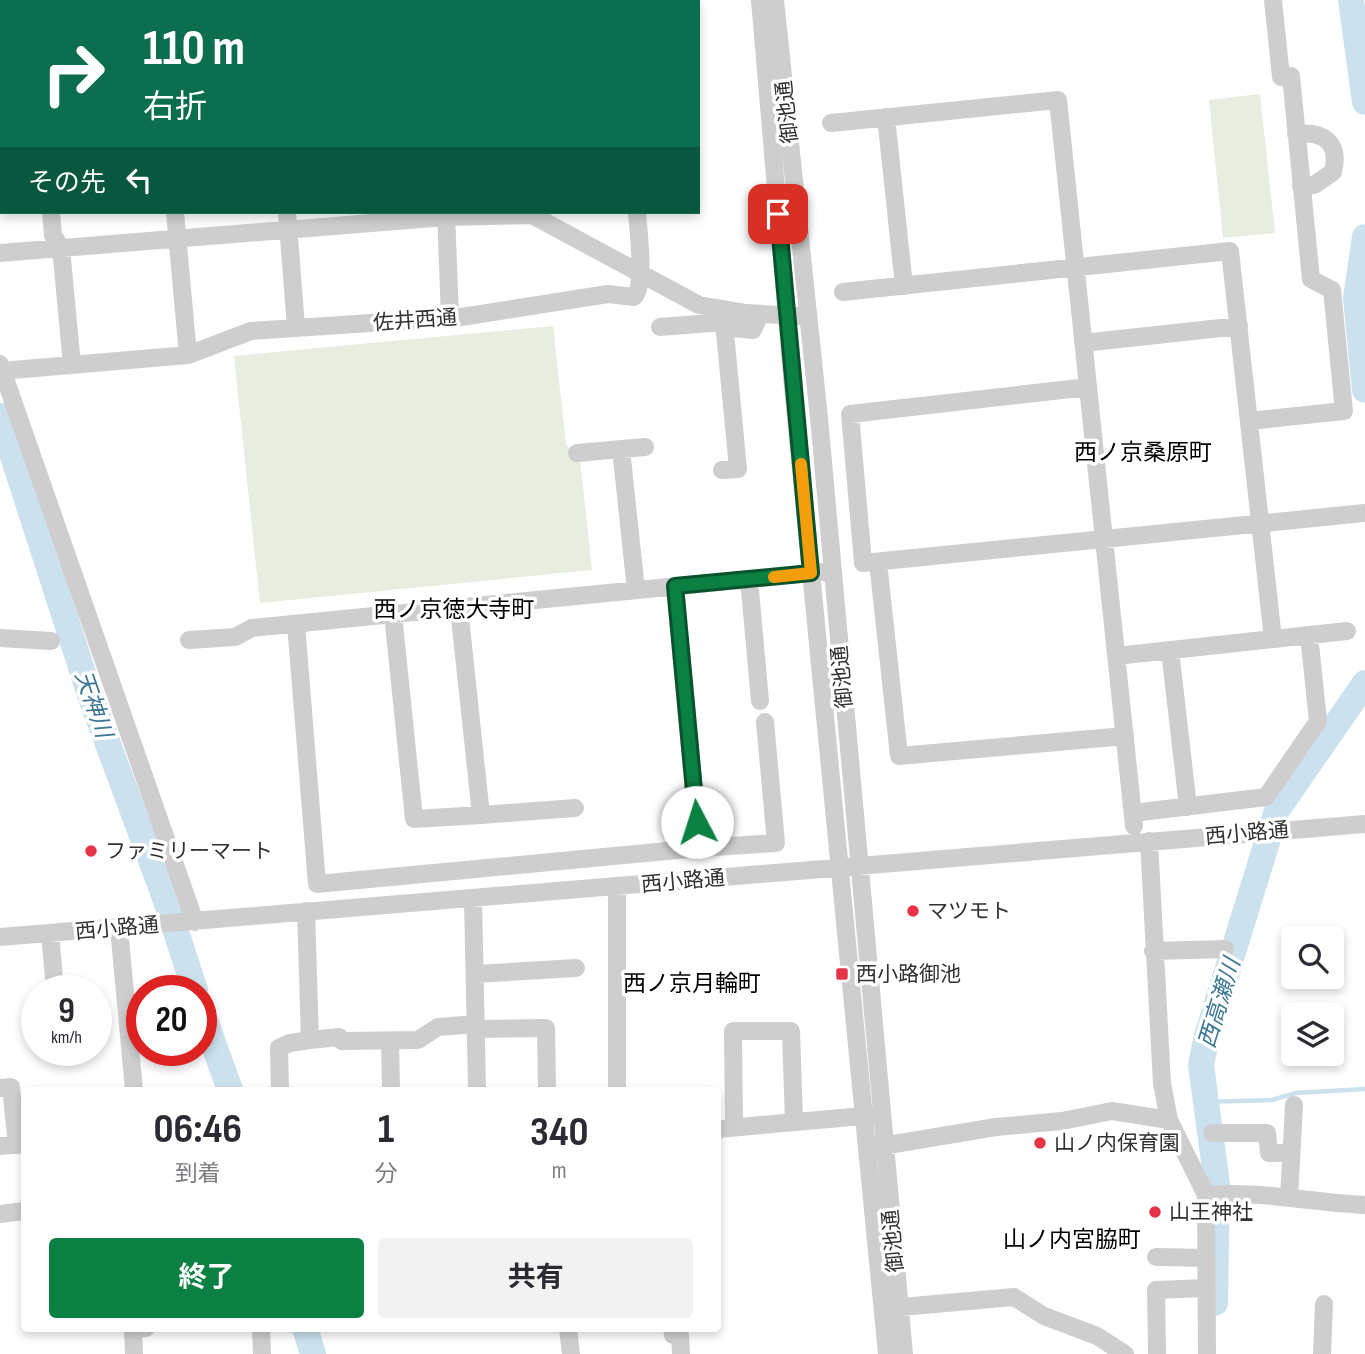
<!DOCTYPE html>
<html lang="ja">
<head>
<meta charset="utf-8">
<style>
  body { margin:0; font-family:"Sofia Sans Condensed","Noto Sans JP",sans-serif; background:#f2f2f3; color:#2b2b33; height:100vh; display:flex; flex-direction:column; font-size:26px; white-space:nowrap }
  * { box-sizing:border-box; margin:0 }
  p { font-size:23px; color:#7c7c81 }
  .icon { flex:none; width:38px; height:38px; fill:none; stroke:currentColor; stroke-width:2; stroke-linecap:round; stroke-linejoin:round }
  .map { position:relative; flex:1; overflow:hidden }
  .drawer { position:absolute; left:21px; top:1087px; width:700px; height:245px; display:flex; flex-direction:column; background:#fff; border-radius:7px; box-shadow:0 4px 10px #0003 }
  .drawer>* { flex:none }
  .top-card { position:absolute; left:0px; top:0px; width:700px; height:214px; box-shadow:0 4px 10px #0003; background:#0b6e4f; color:#fff; overflow:hidden }
  .tools { position:absolute; left:1281px; top:926px; display:grid; gap:14px }
  .tools a { display:grid; place-items:center; width:63px; height:63px; border-radius:7px; background:#fff; box-shadow:0 4px 10px #0003; font-size:35px }
  .speed { position:absolute; left:21px; top:975px; display:flex; gap:14px; font-size:35px; font-weight:700; text-align:center }
  .speed>* { display:grid; place-content:center; width:91px; height:91px; border-radius:50%; background:#fff; box-shadow:0 4px 10px #0003; line-height:1 }
  .speed small { font-size:18px; font-weight:400 }
  .speed .limit { border:10px solid #d22; background:#fff; color:#111 }
  .pin { position:absolute; display:grid; place-items:center; width:60px; height:60px; color:#fff; margin:-30px; border-radius:14px; box-shadow:0 4px 10px #0006 }
  .me { position:absolute; width:77px; margin:-38px; rotate:355deg; stroke-linejoin:round; filter:drop-shadow(0 0 5px #0008) }
  .turn { display:flex; align-items:center; gap:24px; height:147px; padding:0 28px; font-size:32px }
  .turn .icon { width:91px; height:91px; stroke-width:2.5 }
  .turn b { display:block; font-size:49px; line-height:60px }
  .then { display:flex; align-items:center; height:66px; padding:0 28px; background:#0003; gap:14px; font-size:26px }
  .eta { display:flex; justify-content:space-evenly; align-items:center; height:119px; text-align:center }
  .eta b { font-size:42px; font-weight:700; line-height:49px }
  .primary-button { display:flex; gap:14px; margin-top:auto; padding:14px 28px }
  .primary-button a { flex:1; height:80px; border-radius:7px; background:#0b8043; color:#fff; font-size:28px; font-weight:700; line-height:80px; text-align:center }
  .primary-button a+a { background:#f2f2f3; color:#2b2b33 }
  .map>svg:first-child { display:block }
</style>
</head>
<body>
<div class="map">
<svg width="1365" height="1354" viewBox="0 0 1365 1354">
  <rect width="100%" height="100%" fill="#fff"/>
  <path fill="#e7eddf" d="M 1260,94 L 1275,233 L 1223,238 L 1209,100 Z
    M 553,326 L 566,444 L 580,460 L 592,570 L 260,603 L 234,356 Z"/>
  <g fill="none" stroke-linecap="round" stroke-linejoin="round">
    <path stroke="#cbe1ed" stroke-width="4.5" d="M 1203,1102 L 1272,1100 L 1296,1093 L 1365,1089"/>
    <path stroke="#cbe1ed" stroke-width="26" d="M 1351,0 L 1365,102
      M 1365,237 L 1356,298 L 1365,390
      M 0,416 L 91,698 L 165,898 L 195,990
      M 201,1009 L 230,1090
      M 1215,1303 L 1217,1184 L 1201,1065 L 1207,1036 L 1277,810 L 1365,683
      M 305,1328 L 313,1354"/>
    <path stroke="#cecece" stroke-width="18" d="M 83,0 L 83,2
      M 158,0 L 158,2
      M 627,0 L 627,2
      M 760,0 L 792,377 L 887,1354
      M 775,0 L 819,418 L 904,1354
      M 395,2 L 431,0
      M 509,2 L 509,0
      M 555,2 L 555,0
      M 599,2 L 599,0
      M 0,29 L 2,29
      M 886,117 L 904,286
      M 831,123 L 1058,100 L 1134,826
      M 1296,134 C 1325,131 1340,143 1333,172 L 1314,185 L 1301,186
      M 51,212 L 53,235 L 61,248 L 72,365
      M 175,212 L 188,355
      M 287,212 L 296,327
      M 446,212 L 450,318
      M 0,253 L 446,217 L 532,215 L 699,305 L 746,313 L 798,316
      M 843,292 L 1230,251 L 1273,639
      M 660,327 L 724,322 L 738,469 L 722,470
      M 724,327 L 753,330 L 760,314
      M 1083,343 L 1239,326
      M 0,364 L 195,922
      M 0,371 L 188,355 L 251,331 L 461,317 L 608,294 L 634,297 C 646,285 638,230 637,212
      M 1088,387 L 850,414 L 863,563 L 1365,513
      M 1249,421 L 1344,411 L 1332,290 L 1311,279 L 1291,76 L 1281,77 L 1273,0
      M 621,449 L 636,590
      M 577,453 L 645,447
      M 878,562 L 899,756 L 1125,736
      M 749,579 L 760,701
      M 675,586 L 699,848 L 776,843 L 765,722
      M 459,608 L 481,815 L 575,808
      M 393,614 L 414,819 L 481,815
      M 296,624 L 317,884 L 699,848
      M 0,638 L 51,641
      M 189,640 L 235,637 L 252,628 L 821,572
      M 1170,650 L 1188,807
      M 1116,656 L 1347,631
      M 1133,813 L 1266,797 L 1318,721 L 1309,635
      M 1149,841 L 1162,1083 L 1169,1120 L 1206,1195 L 1207,1354
      M 617,887 L 617,1090
      M 473,899 L 477,1090
      M 306,911 L 310,1040 L 339,1037 L 342,1041 L 418,1040 L 438,1027 L 477,1024
      M 119,928 L 134,1090
      M 50,933 L 55,990
      M 0,937 L 1365,824
      M 1153,951 L 1225,949
      M 476,974 L 576,968
      M 477,1029 L 546,1028 L 547,1090
      M 390,1041 L 391,1090
      M 0,1088 L 11,1087 L 17,1145
      M 280,1090 L 279,1048 L 290,1043 L 310,1040
      M 734,1127 L 733,1031 L 791,1031 L 794,1122
      M 718,1129 L 874,1115
      M 1212,1133 L 1267,1133 L 1269,1153 L 1291,1153
      M 0,1146 L 24,1144
      M 876,1147 L 996,1127 L 1062,1121 L 1112,1111 L 1169,1120
      M 1206,1195 C 1259,1190 1312,1203 1365,1205
      M 1289,1197 L 1294,1105
      M 0,1214 L 24,1211
      M 1156,1257 L 1206,1258
      M 890,1308 L 1014,1297 L 1044,1316 L 1097,1336 L 1125,1354
      M 261,1328 L 262,1354
      M 568,1328 L 571,1354
      M 672,1328 L 673,1335 L 680,1335 L 681,1354
      M 1157,1353 L 1156,1290 L 1206,1288
      M 134,1354 L 133,1329 L 146,1328
      M 1322,1354 L 1324,1304"/>
  </g>
  <g fill="none" stroke-linecap="round" stroke-linejoin="round">
    <defs>
      <path id="route" d="M 697,822 L 675,586 L 811,573 L 778,214"/>
    </defs>
    <use href="#route" stroke="#07532c" stroke-width="18"/>
    <use href="#route" stroke="#0b8043" stroke-width="12"/>
    <path stroke="#f59e0b" stroke-width="12" d="M 774,577 L 811,573 L 801,464"/>
  </g>
  <g fill="#e73348" stroke="#fff" stroke-width="2.5">
    <circle cx="91" cy="851" r="7"/>
    <circle cx="913" cy="911" r="7"/>
    <rect x="835" y="967" width="14" height="14" rx="3.5"/>
    <circle cx="1040" cy="1143" r="7"/>
    <circle cx="1155" cy="1212" r="7"/>
  </g>
  <g text-anchor="middle" stroke-width="7" stroke-linejoin="round" paint-order="stroke">
    <g font-size="21" fill="#313131" stroke="#fff">
      <text transform="translate(787 112) rotate(-96)" y="7">御池通</text>
      <text transform="translate(415 320) rotate(-4)" y="7">佐井西通</text>
      <text transform="translate(842 677) rotate(-95)" y="7">御池通</text>
      <text transform="translate(1247 833) rotate(-5)" y="7">西小路通</text>
      <text transform="translate(683 881) rotate(-5)" y="7">西小路通</text>
      <text transform="translate(117 928) rotate(-5)" y="7">西小路通</text>
      <text transform="translate(893 1241) rotate(-95)" y="7">御池通</text>
    </g>
    <g font-size="21" fill="#313131" stroke="#fff" text-anchor="start">
      <text x="105" y="858">ファミリーマート</text>
      <text x="927" y="918">マツモト</text>
      <text x="856" y="981">西小路御池</text>
      <text x="1054" y="1150">山ノ内保育園</text>
      <text x="1169" y="1219">山王神社</text>
    </g>
    <g font-size="23" fill="#000" stroke="#fff">
      <text x="1143" y="460">西ノ京桑原町</text>
      <text x="454" y="617">西ノ京徳大寺町</text>
      <text x="692" y="991">西ノ京月輪町</text>
      <text x="1072" y="1247">山ノ内宮脇町</text>
    </g>
    <g font-size="23" font-style="italic" fill="#3d7694" stroke="#fff">
      <text transform="translate(94 704) rotate(71)" y="8">天神川</text>
      <text transform="translate(1219 1003) rotate(-73)" y="8">西高瀬川</text>
    </g>
  </g>
</svg>
<div class="tools">
<a><svg class="icon" aria-label="search" viewBox="0 0 24 24"><circle cx="10" cy="10" r="6"/><path d="M15 15l6 6"/></svg></a>
<a><svg class="icon" aria-label="layers" viewBox="0 0 24 24"><path d="M12 4l9 5-9 5-9-5zM3 14l9 5 9-5"/></svg></a>
</div>
<div class="speed"><div>9<small>km/h</small></div><div class="limit">20</div></div>
<div class="pin" style="left:778px;top:214px;background:#d93025"><svg class="icon" aria-label="arrive" viewBox="0 0 24 24"><path d="M6 21V4h12l-3 4 3 4H6"/></svg></div>
<svg class="me" style="left:697px;top:822px" viewBox="-20 -20 40 40"><circle r="19" fill="#fff"/><path d="M0-13L10 11 0 6-10 11z" fill="#0b8043"/></svg>
<div class="top-card">
<div class="turn"><svg class="icon" aria-label="right" viewBox="0 0 24 24"><path d="M7 20v-9h11M14 6l5 5-5 5"/></svg><div><b>110 m</b>右折</div></div>
<div class="then">その先<svg class="icon" aria-label="left" viewBox="0 0 24 24"><path d="M17 20v-9H6M10 6l-5 5 5 5"/></svg></div>
</div>
<section class="drawer">
<div class="eta">
<div><b>06:46</b><p>到着</p></div>
<div><b>1</b><p>分</p></div>
<div><b>340</b><p>m</p></div>
</div>
<div class="primary-button"><a>終了</a><a>共有</a></div>
</section>
</div>
</body>
</html>
